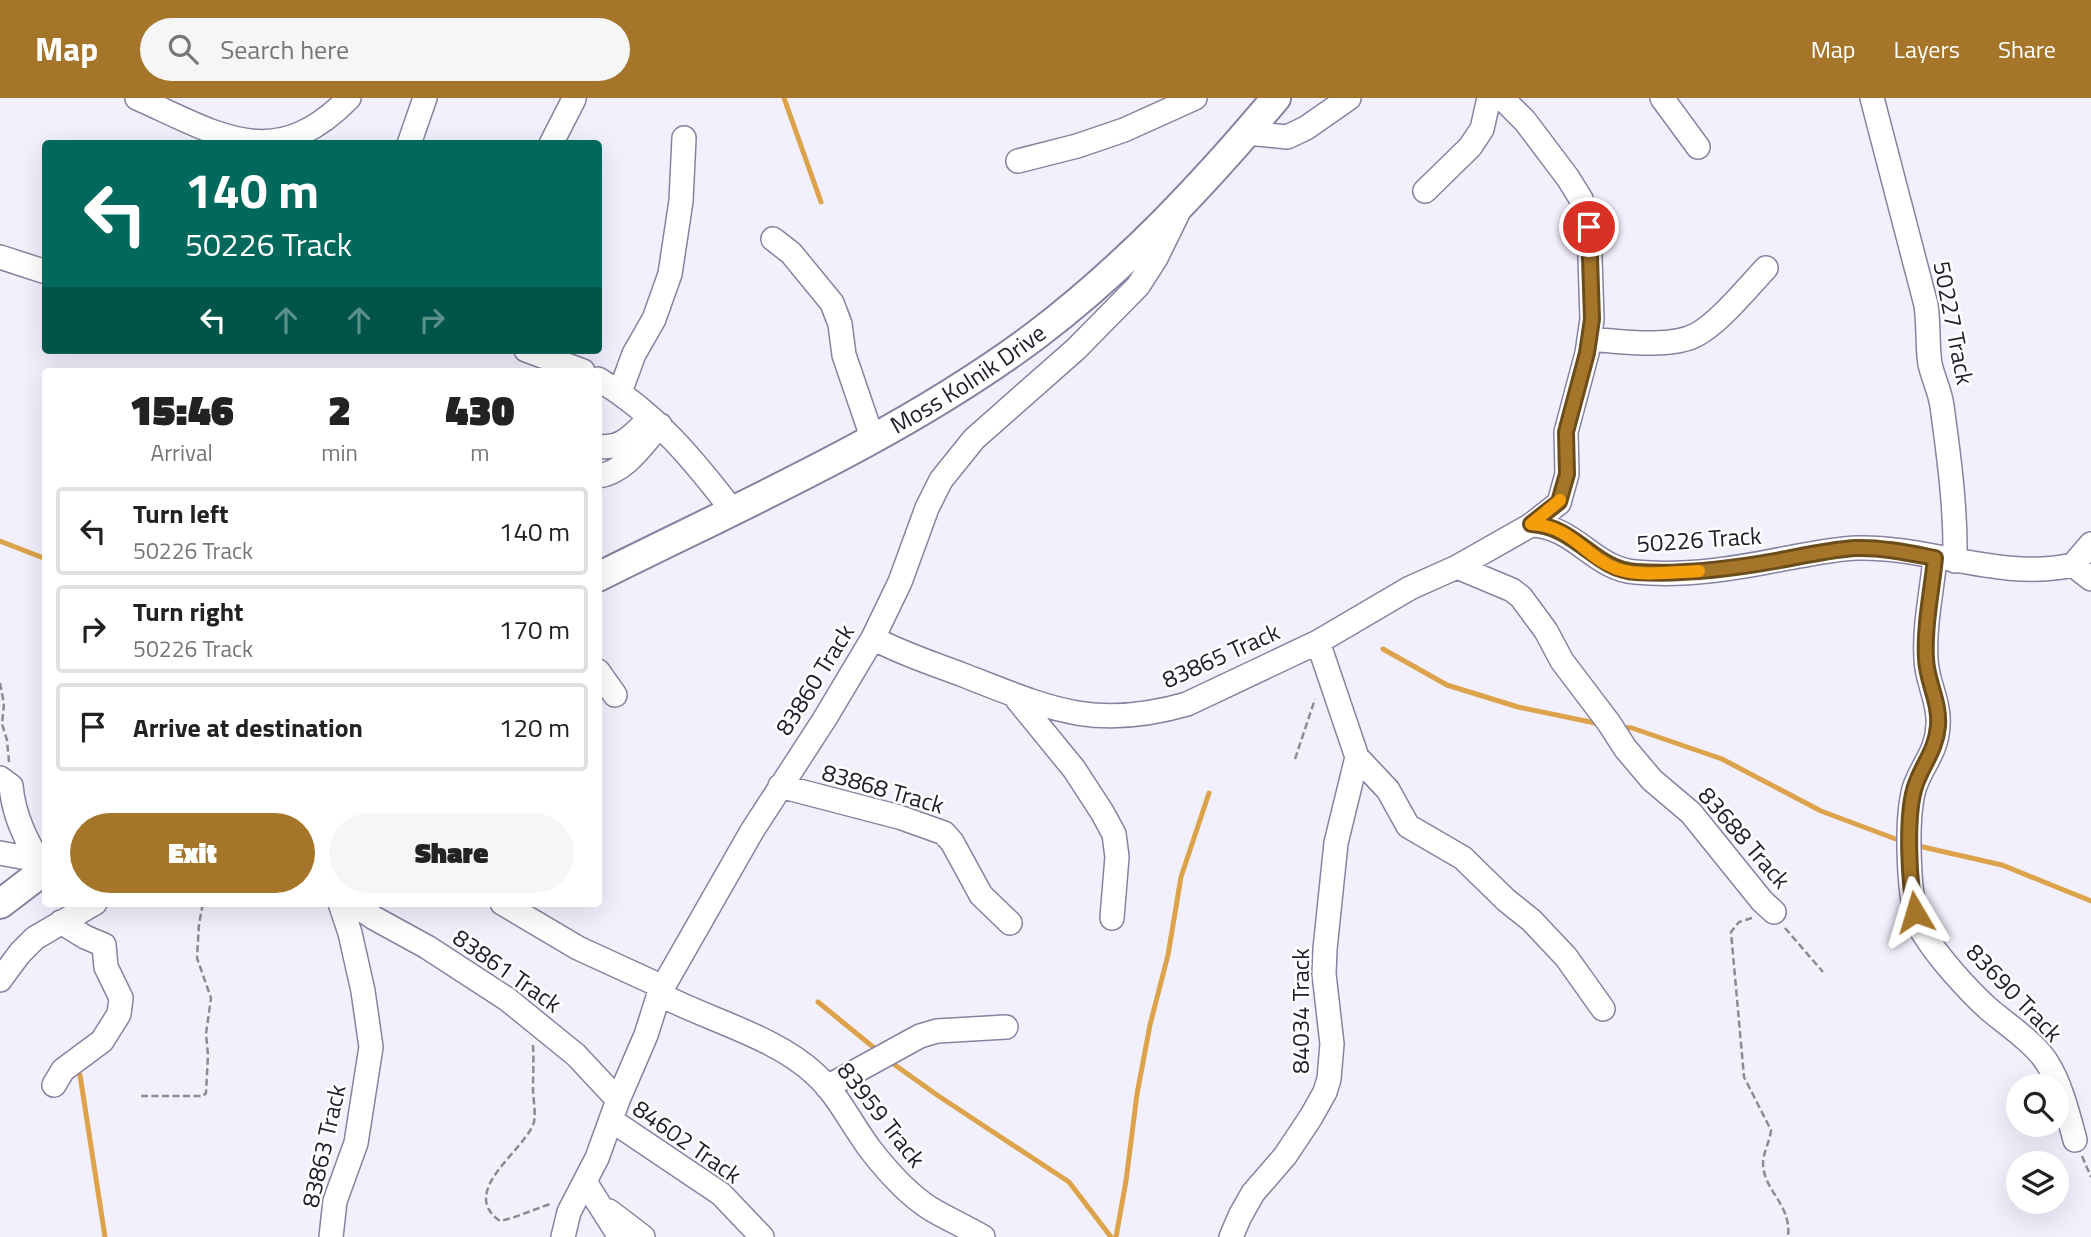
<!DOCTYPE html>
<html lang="en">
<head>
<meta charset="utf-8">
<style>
  body { margin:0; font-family:"Titillium Web",sans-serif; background:#f6f6f6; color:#222; height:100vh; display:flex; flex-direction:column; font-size:26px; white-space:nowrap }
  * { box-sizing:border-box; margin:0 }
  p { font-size:23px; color:#767676 }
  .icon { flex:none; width:38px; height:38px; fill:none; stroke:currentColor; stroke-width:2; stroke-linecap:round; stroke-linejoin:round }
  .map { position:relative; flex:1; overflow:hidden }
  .sheet { position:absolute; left:42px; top:270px; width:560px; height:539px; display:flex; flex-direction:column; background:#fff; border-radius:7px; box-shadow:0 7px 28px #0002 }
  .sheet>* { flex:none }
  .guide { position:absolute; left:42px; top:42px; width:560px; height:214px; border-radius:7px; box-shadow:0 7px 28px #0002; background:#00695c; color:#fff; overflow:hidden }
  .controls { position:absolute; left:2006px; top:976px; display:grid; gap:14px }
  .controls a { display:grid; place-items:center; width:63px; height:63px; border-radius:50%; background:#fff; box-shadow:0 7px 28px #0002; font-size:35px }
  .pin { position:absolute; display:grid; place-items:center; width:60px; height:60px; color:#fff; margin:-30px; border:4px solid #fff; border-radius:50%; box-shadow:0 2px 7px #0007 }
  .me { position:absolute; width:77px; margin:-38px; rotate:353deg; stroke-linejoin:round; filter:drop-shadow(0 0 5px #0008) }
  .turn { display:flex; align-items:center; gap:24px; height:147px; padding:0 28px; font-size:32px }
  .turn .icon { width:91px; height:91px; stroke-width:2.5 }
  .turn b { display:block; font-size:49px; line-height:60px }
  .lanes { display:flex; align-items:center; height:66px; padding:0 28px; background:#0003; justify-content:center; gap:35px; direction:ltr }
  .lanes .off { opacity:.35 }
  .eta { display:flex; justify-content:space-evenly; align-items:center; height:119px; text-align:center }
  .eta b { font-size:42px; font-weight:800; line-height:49px }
  .action { display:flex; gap:14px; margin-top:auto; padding:14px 28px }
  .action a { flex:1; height:80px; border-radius:42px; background:#a57629; color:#fff; font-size:28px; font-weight:800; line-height:80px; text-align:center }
  .action a+a { background:#f6f6f6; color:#222 }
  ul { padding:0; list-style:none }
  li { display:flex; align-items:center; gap:21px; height:88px; margin:0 14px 10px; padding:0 14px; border:4px solid #e0e0e0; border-radius:7px }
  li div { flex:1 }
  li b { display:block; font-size:26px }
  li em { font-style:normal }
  header { display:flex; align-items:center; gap:42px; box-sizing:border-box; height:98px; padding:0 35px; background:#a57629; color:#fff }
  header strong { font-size:33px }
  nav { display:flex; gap:38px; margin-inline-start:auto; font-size:24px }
  .search { width:490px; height:63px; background:#f6f6f6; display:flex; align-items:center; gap:18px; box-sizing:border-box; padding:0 24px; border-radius:38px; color:#767676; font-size:26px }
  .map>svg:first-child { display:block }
</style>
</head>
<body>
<header>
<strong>Map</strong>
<div class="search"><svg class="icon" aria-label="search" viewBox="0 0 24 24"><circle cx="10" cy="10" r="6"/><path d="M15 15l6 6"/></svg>Search here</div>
<nav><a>Map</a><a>Layers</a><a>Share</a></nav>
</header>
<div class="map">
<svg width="2091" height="1139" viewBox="0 0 2091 1139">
  <rect width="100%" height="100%" fill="#f2f0fd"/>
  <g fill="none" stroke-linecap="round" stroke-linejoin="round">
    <path stroke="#dda34b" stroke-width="5" d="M 784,0 L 821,104
      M 0,443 L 46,461
      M 1383,551 L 1447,587 L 1518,609 L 1600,626
      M 1620,629 L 1632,630 L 1722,661 L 1821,713 L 1901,743
      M 1914,747 L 2002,767 L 2091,803
      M 818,904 L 878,953
      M 888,962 L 937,997 L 1069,1084 L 1111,1139
      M 80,977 L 105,1139
      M 1116,1139 L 1126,1083 L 1137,996 L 1150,927 L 1168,857 L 1181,779 L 1209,695"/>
    <defs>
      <path id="minor" d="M 137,0 C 218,36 274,77 349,0
        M 1662,0 L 1698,49
        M 1872,0 L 1926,207 C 1929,227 1927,247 1930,266 C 1933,280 1940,293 1942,308 C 1949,359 1956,411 1955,463
        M 1247,35 L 1287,39 L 1306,30 L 1349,0
        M 409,46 L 425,0
        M 551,46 L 574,1
        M 1018,63 L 1077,48 L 1124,32 L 1195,0
        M 1425,93 L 1470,49 L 1482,31 L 1489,0
        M 773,141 L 791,155 L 832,205 L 840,226 L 844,257 L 872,339
        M 0,159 L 46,174
        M 1589,241 C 1619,243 1669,251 1696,237 C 1719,225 1748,189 1766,170
        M 526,252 L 583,273
        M 598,281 C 654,314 693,361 732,412
        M 620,294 L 634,256 L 654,221 L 670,176 L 681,103 L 684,40
        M 598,348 C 619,352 631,339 644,326
        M 598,378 C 625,375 643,346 660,327
        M 1531,427 C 1575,428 1594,471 1635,474 C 1686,479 1739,470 1788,460 C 1811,456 1833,451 1857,450 C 1929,448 2000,483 2073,467 L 2091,446
        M 1935,460 C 1932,493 1924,527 1926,560 C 1926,583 1940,604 1938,627 C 1937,655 1921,668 1914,691 C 1906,721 1907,807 1922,833 C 1937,858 1969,894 1991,913 C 2008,927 2034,945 2046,963 C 2061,986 2068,1016 2075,1042
        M 2073,467 L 2091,481
        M 1457,469 L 1512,492 L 1521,499 L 1546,533 L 1562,563 L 1609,625 L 1625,650 L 1652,682 L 1691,715 L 1762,803 L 1774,814
        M 873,540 C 902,556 932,565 963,577 C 1048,610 1094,633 1187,606 L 1318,544 L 1410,490 L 1457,469 L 1531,427 L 1559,405 L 1567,376 L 1566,334 L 1587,255 L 1592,221 L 1589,129 L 1581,101 L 1568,80 L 1525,23 L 1502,0
        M 1318,544 L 1357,659 L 1388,692 L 1408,728 L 1463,760 L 1506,802 L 1531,822 L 1566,859 L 1603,911
        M 598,573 L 615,597
        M 1016,600 L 1074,671 L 1102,714 L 1114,736 L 1117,759 L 1112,820
        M 0,680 L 11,688 C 14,720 28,746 44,772
        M 780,688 L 899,719 L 944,735 L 952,744 L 981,797 L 1010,825
        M 0,755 L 38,762
        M 352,805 L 374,820 L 427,849 L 507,901 L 576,957 L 618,1002
        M 502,805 L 578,850 L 663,889
        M 0,882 L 20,855 L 35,840 L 95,805
        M 659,896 C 708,922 777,939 816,977 C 838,997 852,1027 870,1051 C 887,1073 907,1096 931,1111 C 948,1121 966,1129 983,1139
        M 54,987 L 63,972 L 102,943 L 119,916 L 121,900 L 106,869 L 104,847 L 85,839 L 61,824
        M 827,989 L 920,938 L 937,933 L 1006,929
        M 611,1022 L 721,1096 L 762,1139
        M 585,1084 L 620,1139
        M 609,1113 L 643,1139
        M 331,1139 L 335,1103 L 356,1045 L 371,949 L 363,893 L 350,835 L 340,805
        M 563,1139 L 569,1114 L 597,1060 L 618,1002 L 646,937 L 659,896 L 752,733 L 824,622 L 873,540 L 900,484 L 927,410 L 941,382 L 974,341 L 1076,251 L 1138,188 L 1156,160 L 1178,115
        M 1231,1139 L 1240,1118 L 1253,1095 L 1285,1058 L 1311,1019 L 1325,994 L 1329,981 L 1332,946 L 1324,876 L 1325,851 L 1336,745 L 1357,659"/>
      <g id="major">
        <path id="s1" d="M 598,479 C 746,405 902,337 1035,238 C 1125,170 1204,86 1276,0"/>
        <path d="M 0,806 L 46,771"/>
      </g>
    </defs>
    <use href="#minor" stroke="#8882a0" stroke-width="26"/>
    <use href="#major" stroke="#8882a0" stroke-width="32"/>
    <path stroke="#8c8a96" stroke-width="2.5" stroke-dasharray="7 3.5" stroke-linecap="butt" d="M 0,585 L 4,606 L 2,626 L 7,642 L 9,664
      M 1295,661 L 1315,601
      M 1752,820 L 1739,824 L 1731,834 L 1744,979 L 1771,1032 C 1770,1043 1763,1055 1763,1065 C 1763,1093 1792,1106 1788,1139
      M 1785,830 L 1823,874
      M 533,947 C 534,962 533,976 533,991 C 533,1001 536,1013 534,1024 C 526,1052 457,1093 500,1123 L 512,1120 L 550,1106
      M 141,998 L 203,998 L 206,995 L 208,957 L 206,936 L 211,900 L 197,860 L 199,826 L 203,805
      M 2082,1058 L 2091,1079"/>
    <use href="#minor" stroke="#fff" stroke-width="23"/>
    <use href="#major" stroke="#fff" stroke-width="28"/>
  </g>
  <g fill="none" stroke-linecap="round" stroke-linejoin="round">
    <defs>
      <path id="route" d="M 1589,129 L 1592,221 L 1587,255 L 1566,334 L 1567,376 L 1559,404 L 1531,426 C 1576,428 1595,472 1636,474 C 1683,477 1730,471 1775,463 C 1802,458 1828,452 1855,450 C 1881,449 1909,455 1935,460 C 1932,492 1924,528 1926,561 C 1927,584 1940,604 1938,628 C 1936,654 1920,669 1914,692 C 1906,722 1909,784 1915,814"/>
    </defs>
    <use href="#route" stroke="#6b4d1b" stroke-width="18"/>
    <use href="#route" stroke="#a57629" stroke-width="12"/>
    <path stroke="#f59e0b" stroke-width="12" d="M 1560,402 L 1531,426 C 1573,428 1584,459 1617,471 C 1642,479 1673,474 1699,473"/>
  </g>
  <g text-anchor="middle" stroke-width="5" stroke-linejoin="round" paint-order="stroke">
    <g font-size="24" fill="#23202c" stroke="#fff">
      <text transform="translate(1953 225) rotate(79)" y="8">50227 Track</text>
      <text dy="8" stroke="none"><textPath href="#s1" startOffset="420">Moss Kolnik Drive</textPath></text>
      <text transform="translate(1699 442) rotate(-4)" y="8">50226 Track</text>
      <text transform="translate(1221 558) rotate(-24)" y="8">83865 Track</text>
      <text transform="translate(815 582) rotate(-58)" y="8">83860 Track</text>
      <text transform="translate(883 691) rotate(16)" y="8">83868 Track</text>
      <text transform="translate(1744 740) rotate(49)" y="8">83688 Track</text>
      <text transform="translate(507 873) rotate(35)" y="8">83861 Track</text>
      <text transform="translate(2014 895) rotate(46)" y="8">83690 Track</text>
      <text transform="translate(1301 913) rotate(-90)" y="8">84034 Track</text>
      <text transform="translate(881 1017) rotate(52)" y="8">83959 Track</text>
      <text transform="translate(687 1044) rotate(35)" y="8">84602 Track</text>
      <text transform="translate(324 1048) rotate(-77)" y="8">83863 Track</text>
    </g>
  </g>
</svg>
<div class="controls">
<a><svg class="icon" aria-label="search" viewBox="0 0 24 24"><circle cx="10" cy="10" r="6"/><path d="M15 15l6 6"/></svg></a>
<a><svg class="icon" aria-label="layers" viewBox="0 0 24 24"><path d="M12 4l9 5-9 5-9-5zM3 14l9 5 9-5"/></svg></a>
</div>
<div class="pin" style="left:1589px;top:129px;background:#d93025"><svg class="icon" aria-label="arrive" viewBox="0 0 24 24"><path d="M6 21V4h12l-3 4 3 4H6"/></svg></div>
<svg class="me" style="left:1915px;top:814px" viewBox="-20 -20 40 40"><path d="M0-17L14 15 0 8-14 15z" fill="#a57629" stroke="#fff" stroke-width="4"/></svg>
<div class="guide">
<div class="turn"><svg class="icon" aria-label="left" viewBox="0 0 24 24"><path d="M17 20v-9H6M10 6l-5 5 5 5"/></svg><div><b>140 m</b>50226 Track</div></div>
<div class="lanes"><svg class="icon" aria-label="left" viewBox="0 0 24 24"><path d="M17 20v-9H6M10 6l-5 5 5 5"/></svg><svg class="icon off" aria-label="ahead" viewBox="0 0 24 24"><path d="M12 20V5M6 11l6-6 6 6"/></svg><svg class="icon off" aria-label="ahead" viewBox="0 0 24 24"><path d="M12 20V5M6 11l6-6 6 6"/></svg><svg class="icon off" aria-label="right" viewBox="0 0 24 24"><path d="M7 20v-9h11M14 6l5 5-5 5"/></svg></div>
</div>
<section class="sheet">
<div class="eta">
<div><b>15:46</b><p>Arrival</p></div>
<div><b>2</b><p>min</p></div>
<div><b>430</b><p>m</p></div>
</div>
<ul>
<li><svg class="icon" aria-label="left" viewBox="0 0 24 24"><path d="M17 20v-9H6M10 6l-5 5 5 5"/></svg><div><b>Turn left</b><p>50226 Track</p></div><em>140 m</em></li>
<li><svg class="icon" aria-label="right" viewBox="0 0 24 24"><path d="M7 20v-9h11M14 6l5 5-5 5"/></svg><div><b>Turn right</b><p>50226 Track</p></div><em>170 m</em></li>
<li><svg class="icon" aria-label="arrive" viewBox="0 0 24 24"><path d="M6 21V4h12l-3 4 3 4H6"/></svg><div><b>Arrive at destination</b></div><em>120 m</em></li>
</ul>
<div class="action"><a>Exit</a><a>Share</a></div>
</section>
</div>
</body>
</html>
